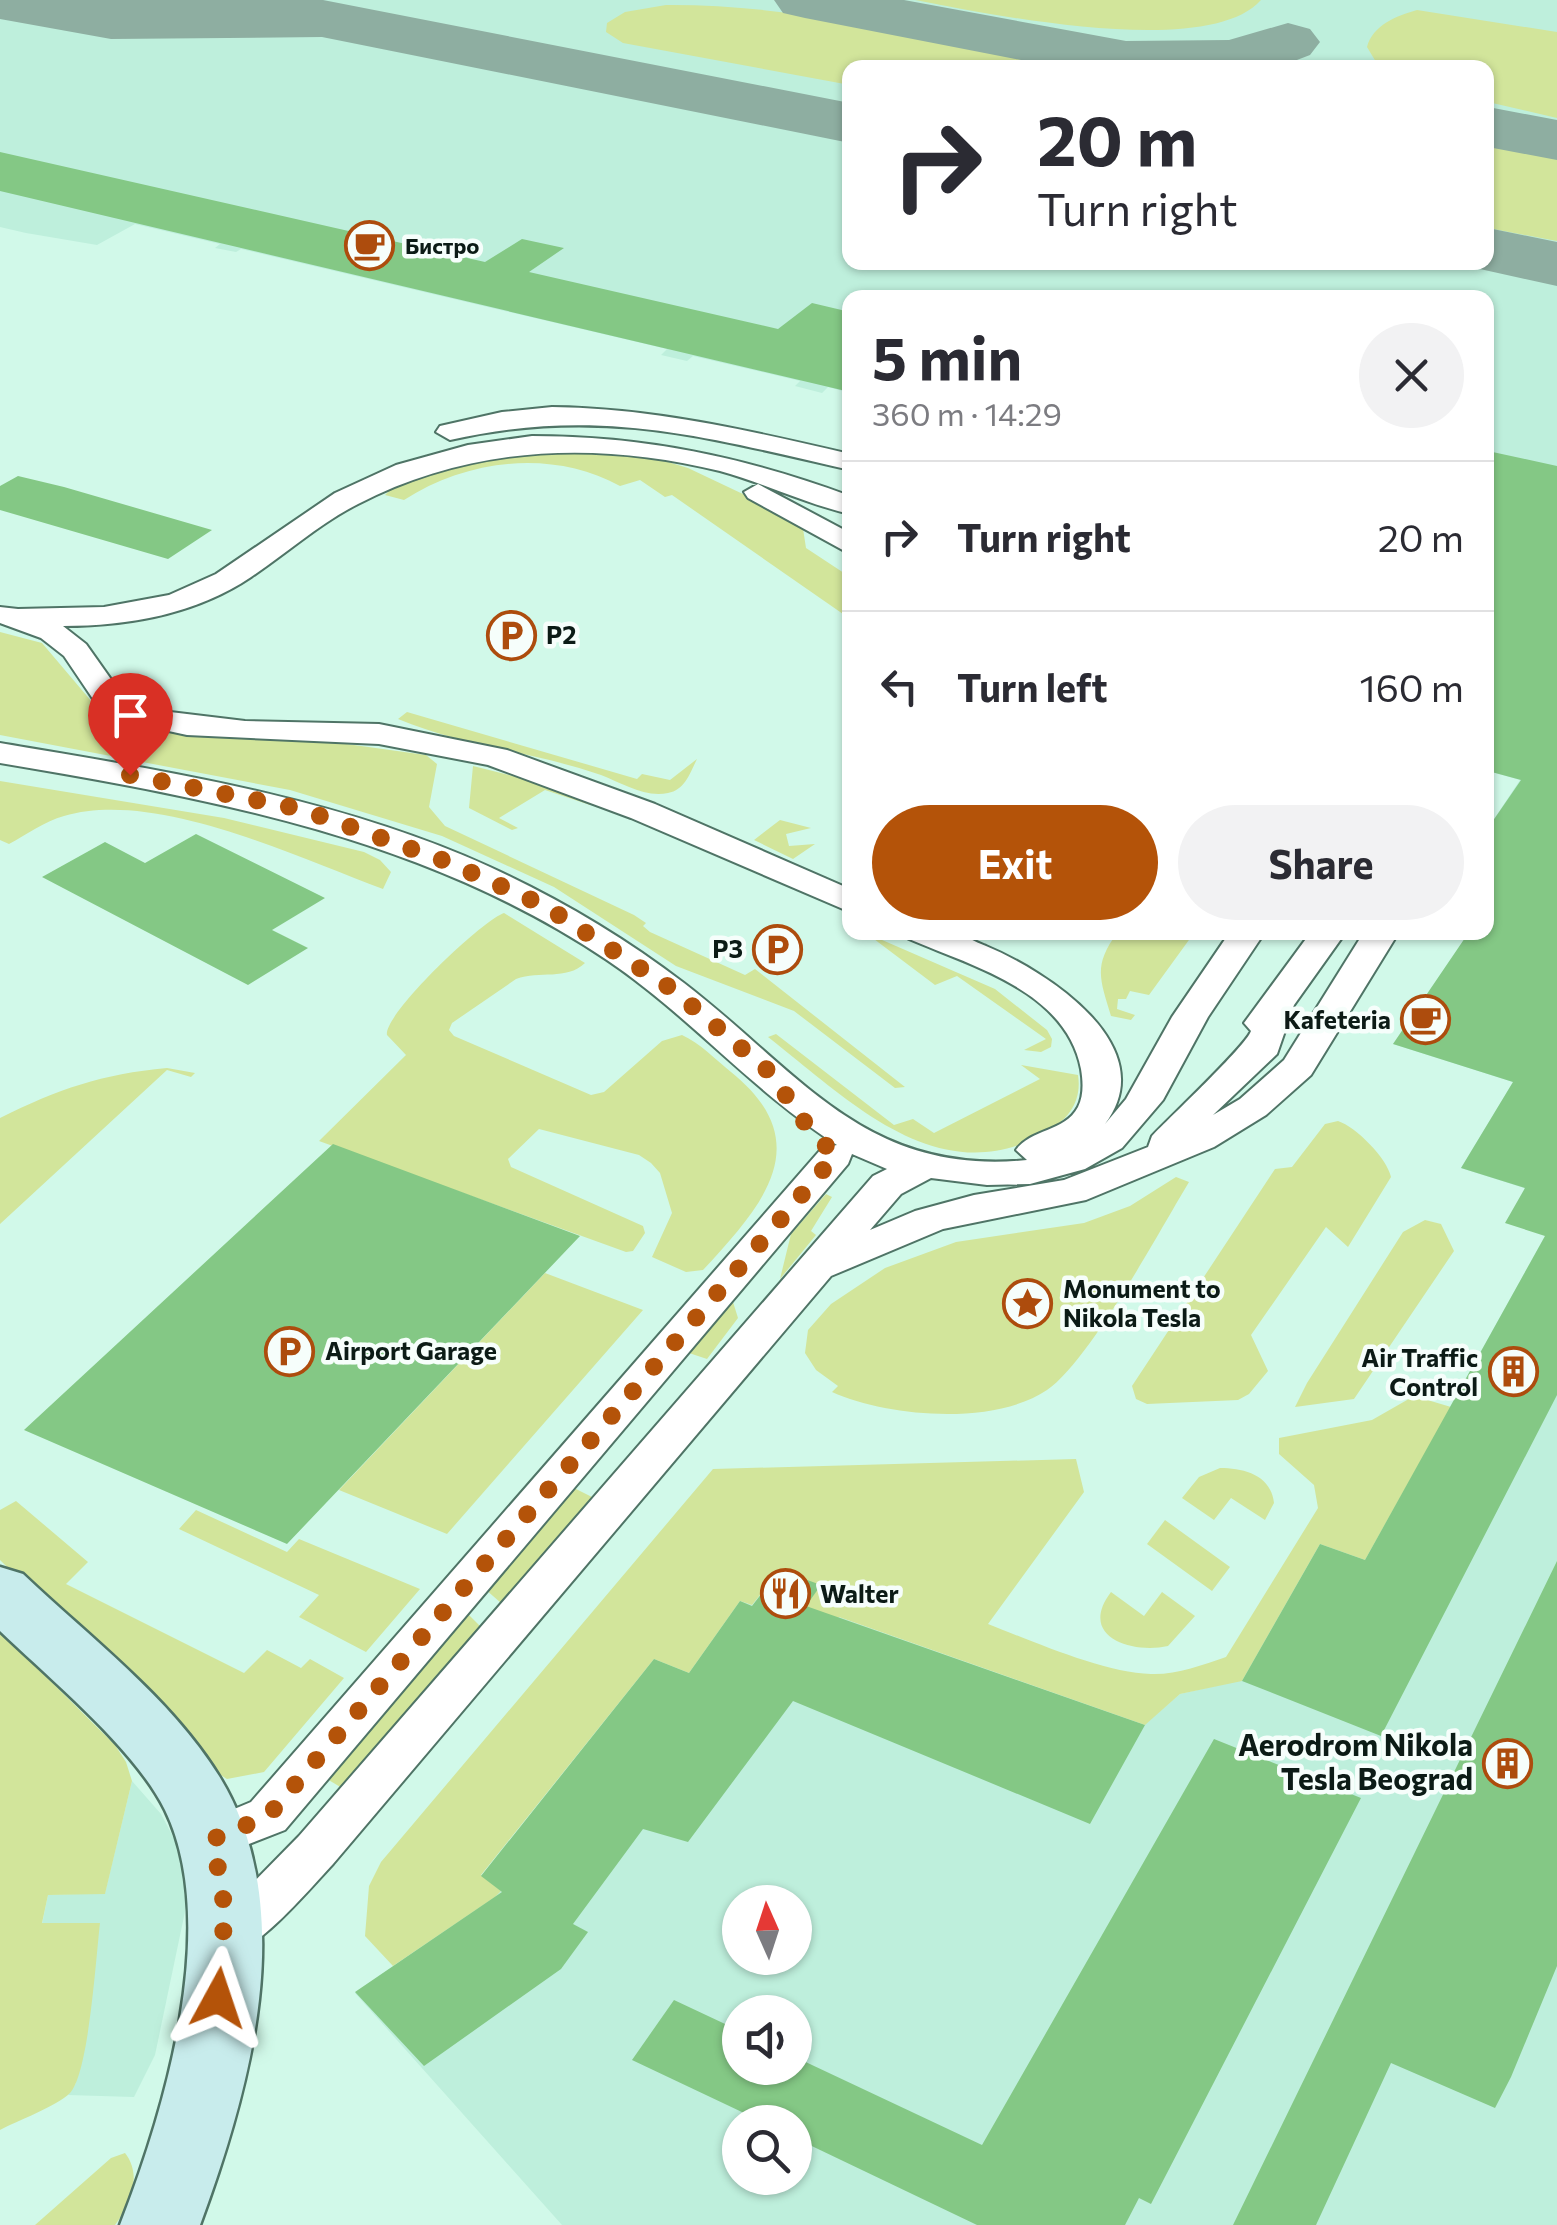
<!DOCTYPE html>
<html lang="en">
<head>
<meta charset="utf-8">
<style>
  body { margin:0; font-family:Commissioner,sans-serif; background:#f2f2f3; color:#2b2b33; height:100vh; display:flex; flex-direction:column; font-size:38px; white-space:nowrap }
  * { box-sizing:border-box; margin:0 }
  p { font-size:32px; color:#7c7c81 }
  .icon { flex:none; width:55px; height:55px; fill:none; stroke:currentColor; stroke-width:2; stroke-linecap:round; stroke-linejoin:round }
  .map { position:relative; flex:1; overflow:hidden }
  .panel { position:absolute; left:842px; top:290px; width:652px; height:650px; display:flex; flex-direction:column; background:#fff; border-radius:20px; box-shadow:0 2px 8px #0004 }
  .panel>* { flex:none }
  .top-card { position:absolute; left:842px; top:60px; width:652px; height:210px; border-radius:20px; box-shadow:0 2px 8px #0004; background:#fff; color:#2b2b33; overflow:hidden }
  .needle { width:65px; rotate:357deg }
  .fabs { position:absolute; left:722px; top:1885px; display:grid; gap:20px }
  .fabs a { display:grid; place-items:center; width:90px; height:90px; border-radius:50%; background:#fff; box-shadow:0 2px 8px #0004; font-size:50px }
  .pin { position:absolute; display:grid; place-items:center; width:85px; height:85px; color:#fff; margin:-102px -42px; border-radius:50% 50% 50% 0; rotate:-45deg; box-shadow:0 0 10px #0007 }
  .pin .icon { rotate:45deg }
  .me { position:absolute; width:110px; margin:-55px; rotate:5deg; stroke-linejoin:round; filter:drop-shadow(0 0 8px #0008) }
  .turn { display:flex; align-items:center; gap:35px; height:210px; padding:0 30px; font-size:45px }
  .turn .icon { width:130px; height:130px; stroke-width:2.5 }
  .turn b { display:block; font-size:70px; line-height:85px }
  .round { display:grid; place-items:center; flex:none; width:105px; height:105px; border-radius:52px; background:#f2f2f3 }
  .overview { display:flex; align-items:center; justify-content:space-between; height:170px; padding:0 30px }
  h1 { font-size:60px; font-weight:700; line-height:75px }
  .cta { display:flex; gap:20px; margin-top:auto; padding:20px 30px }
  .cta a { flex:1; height:115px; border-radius:60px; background:#b45309; color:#fff; font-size:40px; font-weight:700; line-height:115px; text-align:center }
  .cta a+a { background:#f2f2f3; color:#2b2b33 }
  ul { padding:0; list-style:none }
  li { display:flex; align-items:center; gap:30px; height:150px; padding:0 30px; border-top:2px solid #e1e1e2 }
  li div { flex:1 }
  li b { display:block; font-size:38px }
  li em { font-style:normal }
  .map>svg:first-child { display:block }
</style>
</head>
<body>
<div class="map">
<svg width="1557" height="2225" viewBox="0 0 1557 2225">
  <rect width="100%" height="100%" fill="#d1f9e9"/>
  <path fill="#beefdc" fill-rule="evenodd" d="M 0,0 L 1557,0 L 1557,2225 L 562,2225 L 355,1993 L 500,1892 L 481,1876 L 654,1659 L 689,1673 L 740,1601 L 752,1605 L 780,1570 L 821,1585 L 795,1621 L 839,1617 L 1144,1725 L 1180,1694 L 1242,1680 L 1320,1544 L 1365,1560 L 1545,1236 L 1524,1188 L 1461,1168 L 1513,1082 L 1393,1044 L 1469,933 L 1488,932 L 1488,828 L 1520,780 L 1488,771 L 1488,298 L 850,298 L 850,393 L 828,387 L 822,393 L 795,386 L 800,381 L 693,356 L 687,361 L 661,355 L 667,349 L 241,249 L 236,252 L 215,248 L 220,244 L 135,224 L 97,245 L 26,233 L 0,227 ZM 850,68 L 1488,68 L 1488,262 L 850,262 ZM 740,1902 L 795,1902 L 795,1958 L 740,1958 ZM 740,2012 L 795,2012 L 795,2068 L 740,2068 ZM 740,2122 L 795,2122 L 795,2178 L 740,2178 Z
    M 132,1781 L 161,1814 L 186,1861 L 187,1902 L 155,2055 L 134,2097 L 68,2095 L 76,2083 L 42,1924 L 48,1895 L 105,1893 Z"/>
  <path fill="#d2e59b" d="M 915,0 L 1261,0 C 1208,60 989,14 915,0 Z
    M 666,5 C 797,4 931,38 1058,67 L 850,68 L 850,85 L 623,43 L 606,32 L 607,23 L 625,12 Z
    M 1417,10 L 1557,32 L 1557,118 L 1488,102 L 1488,68 L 1379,67 L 1367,47 C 1373,25 1396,16 1417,10 Z
    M 1488,145 L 1557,156 L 1557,241 L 1488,228 Z
    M 596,449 L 658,459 L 688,468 L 802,522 L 806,548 L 850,577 L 850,610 L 843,614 L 672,495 L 665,497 L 640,480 L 620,486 C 552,449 468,459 404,500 L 385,495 L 398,482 L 499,452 Z
    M 0,632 L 42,643 L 92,702 L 106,710 L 186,736 L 325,741 L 426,755 L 437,764 L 429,807 L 445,826 L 634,915 L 646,923 L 643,926 L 650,932 L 745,975 L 755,969 L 905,1087 L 895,1088 L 794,1011 L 676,966 L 554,887 L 442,836 L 290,790 L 0,735 Z
    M 407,712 L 637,779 L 642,774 L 670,780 L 697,759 C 690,773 685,790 668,793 C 645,798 622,783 601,775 C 535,752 462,746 398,719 Z
    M 473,766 L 550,785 L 596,802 L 590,805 L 545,790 L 499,818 L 518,828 L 512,830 L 469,808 Z
    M 0,781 L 224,818 L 364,852 L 380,860 L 391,872 L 383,889 C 296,857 156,789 64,816 C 45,821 26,835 9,844 L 0,840 Z
    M 780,820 L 811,828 L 786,834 L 789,846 L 815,844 L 793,859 L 754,840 Z
    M 504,913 L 585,963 C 566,981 540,970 516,979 L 452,1023 L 449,1030 L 454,1036 L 591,1095 L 604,1092 L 662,1041 L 682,1035 C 700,1043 716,1060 731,1072 C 819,1143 763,1205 703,1270 L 686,1272 L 652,1257 L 672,1213 L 660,1173 L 651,1163 L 639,1155 L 539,1129 L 508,1159 L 511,1167 L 643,1226 L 645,1233 L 633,1251 L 626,1252 L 319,1141 L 406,1055 L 387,1035 C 383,1015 481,921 504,913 Z
    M 866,933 L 995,989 L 1047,1030 L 1052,1039 L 1051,1047 L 1041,1052 L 1024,1050 L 1046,1039 L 957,976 L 935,985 Z
    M 1117,933 L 1194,933 L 1149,995 L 1130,991 L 1126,999 L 1118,999 L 1117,1009 L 1135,1015 L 1131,1020 L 1111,1016 C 1100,979 1093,966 1117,933 Z
    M 776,1034 L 894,1125 L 913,1119 L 934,1133 L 1040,1079 L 1021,1065 L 1078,1075 C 1082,1101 1069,1119 1047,1132 C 939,1195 848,1099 768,1037 Z
    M 167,1068 L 195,1073 L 191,1077 L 167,1070 L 0,1224 L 0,1118 C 58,1089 102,1074 167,1068 Z
    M 1338,1121 C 1356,1127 1387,1158 1391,1177 L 1348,1247 L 1326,1227 L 1251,1335 L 1268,1371 L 1249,1394 L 1238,1400 L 1147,1404 L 1136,1399 L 1132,1386 L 1275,1169 L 1292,1167 L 1325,1124 Z
    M 1176,1177 L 1189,1182 C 1160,1230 1089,1362 1047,1390 C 994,1426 888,1417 832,1392 L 838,1386 L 816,1370 L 805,1353 L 808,1330 L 831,1304 L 885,1268 L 956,1242 L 1084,1223 L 1130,1206 Z
    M 826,1194 L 832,1197 L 811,1231 L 816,1235 L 780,1279 L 791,1234 Z
    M 1425,1220 L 1441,1224 L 1454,1251 L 1354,1399 L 1295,1407 L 1307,1383 L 1403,1232 Z
    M 545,1273 L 643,1310 L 447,1534 L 339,1490 Z
    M 733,1302 L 738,1318 L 707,1359 L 689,1353 Z
    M 1414,1396 L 1451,1407 L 1365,1560 L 1320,1544 L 1242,1681 L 1180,1694 L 1145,1725 L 839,1617 L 827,1634 L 794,1621 L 820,1586 L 780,1570 L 752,1605 L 740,1601 L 689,1673 L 654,1659 L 481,1875 L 501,1891 L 495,1897 L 393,1966 L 365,1936 L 369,1886 L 381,1862 L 713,1469 L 1076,1459 L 1084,1492 L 988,1624 C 1032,1641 1104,1673 1151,1674 C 1176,1675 1202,1665 1226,1657 L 1318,1508 L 1314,1485 L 1279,1454 L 1279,1438 L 1372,1420 Z
    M 1220,1468 C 1244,1468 1271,1475 1274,1503 L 1265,1520 L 1231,1498 L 1214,1520 L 1182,1498 L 1199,1477 Z
    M 572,1487 L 592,1497 L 501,1603 L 485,1589 Z
    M 16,1501 L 88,1562 L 66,1584 L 244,1673 L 267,1650 L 301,1668 L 310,1659 L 344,1678 L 264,1772 L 227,1779 L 211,1769 L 0,1560 L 0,1510 Z
    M 196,1510 L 287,1552 L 299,1539 L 420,1589 L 366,1652 L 299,1617 L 319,1595 L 179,1529 Z
    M 1165,1520 L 1230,1567 L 1212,1591 L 1147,1544 Z
    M 1111,1592 L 1144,1616 L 1162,1592 L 1195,1616 L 1168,1646 C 1132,1654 1077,1637 1111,1592 Z
    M 467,1613 L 481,1627 L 342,1788 L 327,1779 Z
    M 0,1631 L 115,1745 L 126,1762 L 132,1781 L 105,1894 L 48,1895 L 42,1923 L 100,1923 C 96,1956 89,2073 70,2093 C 57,2106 17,2121 0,2130 Z
    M 125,2153 C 143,2176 130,2205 115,2225 L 35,2225 L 111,2158 Z"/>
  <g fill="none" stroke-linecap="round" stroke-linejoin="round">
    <path fill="#8eaea1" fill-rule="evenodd" d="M 0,0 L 323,0 L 850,103 L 850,143 L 322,37 L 111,39 L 0,19 Z
      M 774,0 L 904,0 L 1126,41 L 1229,40 L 1288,23 L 1310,29 L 1320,42 L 1310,55 L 1276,68 L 1062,68 L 805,18 L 783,13 Z
      M 1488,107 L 1557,120 L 1557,160 L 1488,147 Z
      M 1488,228 L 1557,242 L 1557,286 L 1462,265 L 1460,262 L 1488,262 Z"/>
  </g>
  <path fill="#84c885" d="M 0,152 L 485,262 L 522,239 L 564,248 L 529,272 L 778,329 L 812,303 L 850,312 L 850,392 L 0,191 Z
    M 1488,451 L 1557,466 L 1557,1395 L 1381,1736 L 1242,1681 L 1320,1544 L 1365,1560 L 1545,1236 L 1505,1223 L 1525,1188 L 1461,1168 L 1513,1082 L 1393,1044 L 1469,932 L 1488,932 L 1488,828 L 1521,780 L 1488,771 Z
    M 18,476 L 64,487 L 212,530 L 168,559 L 0,510 L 0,486 Z
    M 196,834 L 325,898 L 272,930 L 308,948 L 248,985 L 42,877 L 105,842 L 145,863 Z
    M 333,1144 L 580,1236 L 287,1544 L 24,1430 Z
    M 1557,1561 L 1557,1966 L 1511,2077 L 1495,2108 L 1391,2063 L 1316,2225 L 1233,2225 Z
    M 780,1570 L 821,1585 L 806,1606 L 1145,1725 L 1090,1824 L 793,1701 L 688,1842 L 643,1829 L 573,1924 L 588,1932 L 561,1969 L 424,2066 L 355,1992 L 502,1892 L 481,1876 L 654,1659 L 689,1673 L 740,1601 L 752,1606 Z
    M 1214,1739 L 1361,1798 L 1151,2204 L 1139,2198 L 1125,2225 L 977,2225 L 795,2138 L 795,2122 L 763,2122 L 632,2060 L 674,2000 L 740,2031 L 740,2068 L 795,2068 L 795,2057 L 982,2145 Z"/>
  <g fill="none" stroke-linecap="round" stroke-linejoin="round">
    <defs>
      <path id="street" d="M 552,407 C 654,408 751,431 850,454 L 850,470 C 705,437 599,406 450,440 L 436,432 L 440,426 L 502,412 Z
        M 532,436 C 644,436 745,457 850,496 L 850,514 C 806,504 764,483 720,471 C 597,441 472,445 358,504 C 320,523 287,553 251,577 C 196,614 129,626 63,626 L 86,644 L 115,685 L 162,711 L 245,721 L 379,724 L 507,750 L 655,804 L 850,889 L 850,912 L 631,818 L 488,765 L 379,744 L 187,735 L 141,725 L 93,699 L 64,656 L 41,638 L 0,623 L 0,607 L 18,609 L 104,607 L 169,595 L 216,574 L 335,493 L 396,465 L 468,445 Z
        M 758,484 L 850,533 L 850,554 L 748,498 L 744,492 Z
        M 0,743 C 165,771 336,797 490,867 C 558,898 624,937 684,983 C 799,1071 864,1176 1027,1160 L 1016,1150 C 1030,1129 1065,1132 1078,1107 C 1084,1095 1083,1081 1081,1069 C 1066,991 972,966 909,939 L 904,932 C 919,932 936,930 950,932 C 962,934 975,942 986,946 C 1046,971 1164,1046 1105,1124 L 1126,1099 L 1172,1017 L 1230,932 L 1265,932 L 1208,1017 L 1163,1100 L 1122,1148 L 1085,1169 L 1030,1184 L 987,1185 L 931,1178 L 901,1194 L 870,1230 L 915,1211 L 974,1195 L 1064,1180 L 1148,1147 L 1152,1136 C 1169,1118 1246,1046 1251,1031 L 1244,1023 L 1311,932 L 1346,932 L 1294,1005 L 1277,1054 L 1213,1115 L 1240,1099 L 1284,1060 L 1364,932 L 1399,932 L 1311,1075 L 1266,1115 L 1214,1147 L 1086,1200 L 943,1229 L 831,1276 L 333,1864 C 312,1886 252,1959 221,1956 C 215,1955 210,1952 205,1951 L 198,1936 L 205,1921 L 247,1889 L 299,1836 L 873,1176 L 887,1169 L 852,1154 L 848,1164 L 285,1830 L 213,1858 L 196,1853 L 189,1839 L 196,1825 L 251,1802 L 822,1148 L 837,1145 C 753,1092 689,1015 607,960 C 424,837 213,799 0,763 Z"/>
      <path id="secondary" d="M 0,1567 L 23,1574 C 89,1637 170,1697 219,1776 C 301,1909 250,2090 200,2225 L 120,2225 C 164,2113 221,1925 165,1810 C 135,1749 50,1679 0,1631 Z"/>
    </defs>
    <use href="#street" stroke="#4f7466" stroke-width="4"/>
    <use href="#secondary" stroke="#4f7466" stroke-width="5"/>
    <use href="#street" fill="#fff" fill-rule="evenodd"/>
    <use href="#secondary" fill="#c8ecec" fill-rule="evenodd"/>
  </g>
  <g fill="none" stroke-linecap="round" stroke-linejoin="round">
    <path stroke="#b45309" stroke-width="18" stroke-dasharray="0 32.4" d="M 130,775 L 301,809 L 448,862 L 545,906 L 672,989 L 772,1074 L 800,1117 L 835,1156 L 268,1816 L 213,1839 L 225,1910 L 218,1998"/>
  </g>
  <defs>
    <symbol id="cafe-ring" viewBox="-11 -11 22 22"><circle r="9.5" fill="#f6fefb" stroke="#ad4c0d" stroke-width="1.5"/><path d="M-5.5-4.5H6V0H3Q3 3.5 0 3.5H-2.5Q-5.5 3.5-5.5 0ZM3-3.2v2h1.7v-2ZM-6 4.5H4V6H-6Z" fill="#ad4c0d"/></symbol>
    <symbol id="parking-ring" viewBox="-11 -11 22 22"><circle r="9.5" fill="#f6fefb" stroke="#ad4c0d" stroke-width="1.5"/><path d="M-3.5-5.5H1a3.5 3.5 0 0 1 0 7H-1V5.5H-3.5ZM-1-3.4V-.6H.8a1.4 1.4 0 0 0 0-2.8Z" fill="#ad4c0d"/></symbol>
    <symbol id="sight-ring" viewBox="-11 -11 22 22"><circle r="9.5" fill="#f6fefb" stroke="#ad4c0d" stroke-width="1.5"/><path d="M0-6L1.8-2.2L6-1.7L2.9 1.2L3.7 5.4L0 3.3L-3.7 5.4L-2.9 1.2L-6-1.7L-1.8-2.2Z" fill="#ad4c0d"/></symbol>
    <symbol id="building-ring" viewBox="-11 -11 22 22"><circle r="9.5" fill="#f6fefb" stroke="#ad4c0d" stroke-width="1.5"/><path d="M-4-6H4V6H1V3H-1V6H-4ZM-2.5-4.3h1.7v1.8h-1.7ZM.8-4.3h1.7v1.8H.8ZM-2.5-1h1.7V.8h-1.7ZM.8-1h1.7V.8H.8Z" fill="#ad4c0d"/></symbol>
    <symbol id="restaurant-ring" viewBox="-11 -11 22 22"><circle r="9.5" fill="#f6fefb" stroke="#ad4c0d" stroke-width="1.5"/><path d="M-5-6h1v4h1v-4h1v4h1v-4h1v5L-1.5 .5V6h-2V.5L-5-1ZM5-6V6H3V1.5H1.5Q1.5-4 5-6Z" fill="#ad4c0d"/></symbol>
  </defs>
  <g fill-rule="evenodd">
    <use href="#cafe-ring" x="342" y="218" width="55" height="55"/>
    <use href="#parking-ring" x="484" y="608" width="55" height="55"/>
    <use href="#parking-ring" x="750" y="922" width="55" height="55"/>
    <use href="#cafe-ring" x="1398" y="992" width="55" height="55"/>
    <use href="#sight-ring" x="1000" y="1276" width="55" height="55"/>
    <use href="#parking-ring" x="262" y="1324" width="55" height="55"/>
    <use href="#building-ring" x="1486" y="1344" width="55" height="55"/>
    <use href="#restaurant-ring" x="758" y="1566" width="55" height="55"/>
    <use href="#building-ring" x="1480" y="1736" width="55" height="55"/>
  </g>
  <g text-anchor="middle" stroke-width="9" stroke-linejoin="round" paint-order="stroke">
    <g font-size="22" font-weight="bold" fill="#0c1b16" stroke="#f6fefb" text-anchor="start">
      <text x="405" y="254">Бистро</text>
    </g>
    <g font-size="25" font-weight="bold" fill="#0c1b16" stroke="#f6fefb" text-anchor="start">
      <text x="546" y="644">P2</text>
      <text x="743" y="958" text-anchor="end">P3</text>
      <text x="1391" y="1029" text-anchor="end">Kafeteria</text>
      <text x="1063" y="1298">Monument to<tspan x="1063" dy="29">Nikola Tesla</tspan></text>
      <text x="325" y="1360">Airport Garage</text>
      <text x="1478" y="1367" text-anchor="end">Air Traffic<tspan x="1478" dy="29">Control</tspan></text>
      <text x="820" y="1603">Walter</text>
    </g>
    <g font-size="30" font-weight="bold" fill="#0c1b16" stroke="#f6fefb" text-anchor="end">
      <text x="1473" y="1756">Aerodrom Nikola<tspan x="1473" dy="34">Tesla Beograd</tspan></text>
    </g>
  </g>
</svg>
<div class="fabs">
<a><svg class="needle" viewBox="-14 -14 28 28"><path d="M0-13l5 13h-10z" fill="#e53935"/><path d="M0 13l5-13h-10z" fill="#7c7c81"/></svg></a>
<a><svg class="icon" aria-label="sound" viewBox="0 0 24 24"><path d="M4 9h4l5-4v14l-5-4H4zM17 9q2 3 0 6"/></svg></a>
<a><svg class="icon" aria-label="search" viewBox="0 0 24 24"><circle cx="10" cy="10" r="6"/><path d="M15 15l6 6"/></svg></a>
</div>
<div class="pin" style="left:130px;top:775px;background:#d93025"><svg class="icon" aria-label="arrive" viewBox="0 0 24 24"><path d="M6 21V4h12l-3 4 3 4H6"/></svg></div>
<svg class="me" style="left:218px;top:1998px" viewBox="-20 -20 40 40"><path d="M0-17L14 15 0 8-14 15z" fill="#b45309" stroke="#fff" stroke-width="4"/></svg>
<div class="top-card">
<div class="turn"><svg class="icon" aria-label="right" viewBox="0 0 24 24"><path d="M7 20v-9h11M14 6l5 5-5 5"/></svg><div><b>20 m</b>Turn right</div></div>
</div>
<section class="panel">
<div class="overview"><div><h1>5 min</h1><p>360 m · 14:29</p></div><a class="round"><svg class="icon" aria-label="close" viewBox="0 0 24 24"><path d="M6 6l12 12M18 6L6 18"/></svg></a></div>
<ul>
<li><svg class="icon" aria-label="right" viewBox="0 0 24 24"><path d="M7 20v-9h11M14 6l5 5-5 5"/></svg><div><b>Turn right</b></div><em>20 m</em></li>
<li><svg class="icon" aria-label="left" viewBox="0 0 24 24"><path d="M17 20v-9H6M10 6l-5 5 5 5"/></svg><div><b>Turn left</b></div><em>160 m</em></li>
</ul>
<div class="cta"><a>Exit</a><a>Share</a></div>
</section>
</div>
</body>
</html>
